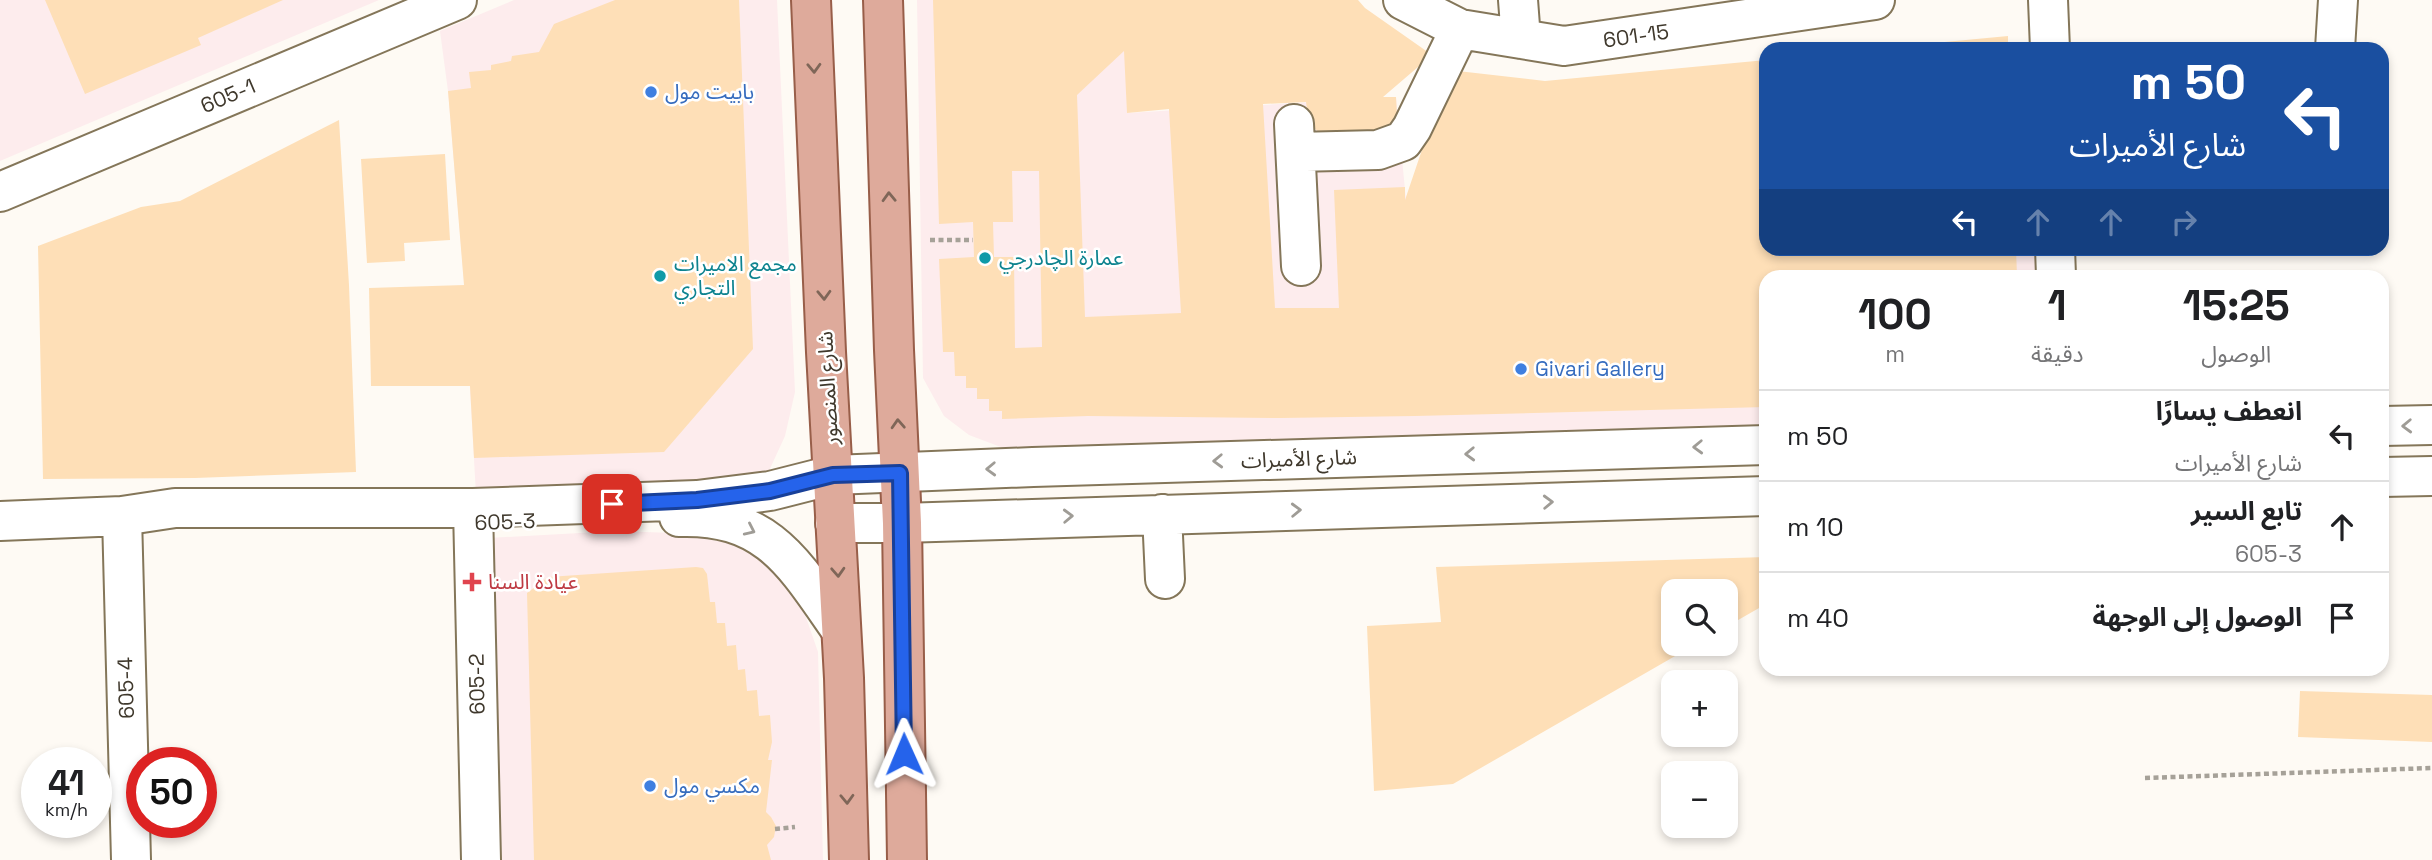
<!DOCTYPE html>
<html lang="ar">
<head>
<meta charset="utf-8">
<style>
  body { margin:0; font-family:"Space Grotesk","Noto Sans Arabic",sans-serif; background:#f2f2f2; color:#202124; direction:rtl; height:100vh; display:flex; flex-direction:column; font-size:26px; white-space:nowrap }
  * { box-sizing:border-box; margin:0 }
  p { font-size:23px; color:#757577 }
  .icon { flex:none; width:38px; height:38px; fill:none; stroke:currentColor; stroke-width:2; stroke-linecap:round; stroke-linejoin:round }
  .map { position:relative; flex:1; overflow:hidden; direction:ltr }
  .details { position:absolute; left:1759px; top:270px; width:630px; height:406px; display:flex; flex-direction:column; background:#fff; border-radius:21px; box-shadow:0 4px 10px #0003; direction:rtl }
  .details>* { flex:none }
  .guide { position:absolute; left:1759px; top:42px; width:630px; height:214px; border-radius:21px; box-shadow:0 4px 10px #0003; direction:rtl; background:#1a4fa0; color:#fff; overflow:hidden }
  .fabs { position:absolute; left:1661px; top:579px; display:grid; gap:14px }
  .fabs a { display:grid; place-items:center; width:77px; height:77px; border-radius:14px; background:#fff; box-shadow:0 4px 10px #0003; font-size:35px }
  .speed { position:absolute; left:21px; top:747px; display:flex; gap:14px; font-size:35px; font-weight:700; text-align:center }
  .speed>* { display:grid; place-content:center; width:91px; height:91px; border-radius:50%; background:#fff; box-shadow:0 4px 10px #0003; line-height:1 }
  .speed small { font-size:18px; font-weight:400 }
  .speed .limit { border:10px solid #d22; background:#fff; color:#111 }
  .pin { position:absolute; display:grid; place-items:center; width:60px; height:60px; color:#fff; margin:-30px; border-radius:14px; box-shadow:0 4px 10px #0006 }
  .me { position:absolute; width:77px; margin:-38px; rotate:359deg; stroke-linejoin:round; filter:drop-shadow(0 0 5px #0008) }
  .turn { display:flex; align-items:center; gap:24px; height:147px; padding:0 28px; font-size:32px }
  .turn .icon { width:91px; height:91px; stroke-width:2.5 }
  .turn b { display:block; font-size:49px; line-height:60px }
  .lanes { display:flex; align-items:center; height:66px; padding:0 28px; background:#0003; justify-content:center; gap:35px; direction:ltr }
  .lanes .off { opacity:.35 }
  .eta { display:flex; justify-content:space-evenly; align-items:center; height:119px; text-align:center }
  .eta b { font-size:42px; font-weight:800; line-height:49px }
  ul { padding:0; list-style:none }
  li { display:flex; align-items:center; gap:21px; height:91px; padding:0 28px; border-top:2px solid #e0e0e0 }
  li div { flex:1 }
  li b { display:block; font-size:26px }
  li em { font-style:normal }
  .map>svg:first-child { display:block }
</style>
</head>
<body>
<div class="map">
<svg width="2432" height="860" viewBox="0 0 2432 860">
  <rect width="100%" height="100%" fill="#fefaf4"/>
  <path fill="#fdeced" d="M 0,0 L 379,0 L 0,161 Z
    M 514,0 L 777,0 L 795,392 L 785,436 L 768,473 L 730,488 L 476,495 L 464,280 L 448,91 L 440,31 Z
    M 917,0 L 1178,0 L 1127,113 L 1396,97 L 1406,200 L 1766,248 L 2043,249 L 2043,276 L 1766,276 L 1766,427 L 1014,452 L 969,435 L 944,416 L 923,378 Z
    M 616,531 L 674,533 L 729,543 L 767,562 L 800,600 L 818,652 L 823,860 L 497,860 L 488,538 Z"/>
  <path fill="#fedfb7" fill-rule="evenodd" d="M 45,0 L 283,0 L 198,38 L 201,45 L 85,94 Z
    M 615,0 L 739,0 L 753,349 L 664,452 L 474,458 L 470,386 L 371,386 L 369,288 L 464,285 L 448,91 L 471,88 L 469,72 L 491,70 L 491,65 L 511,61 L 512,56 L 539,52 L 554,24 Z
    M 933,0 L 1358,0 L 1365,8 L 1432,55 L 1383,97 L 1396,97 L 1398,134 L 1326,138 L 1309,124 L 1306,102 L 1263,104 L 1275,308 L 1339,308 L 1334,190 L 1405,187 L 1405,200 L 1449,70 L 1545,81 L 1766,60 L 1766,248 L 2016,248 L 2017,276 L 1766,276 L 1766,407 L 1415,416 L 1281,418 L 1088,416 L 1002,419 L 1002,411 L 989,411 L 989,399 L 977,399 L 977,388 L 966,388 L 966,376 L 955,376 L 954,352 L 943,352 L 939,259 L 974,257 L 973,222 L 939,224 ZM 1124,51 L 1127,113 L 1169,109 L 1181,313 L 1085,317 L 1077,95 ZM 1012,171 L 1039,171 L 1042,347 L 1015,348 L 1014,257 L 994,257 L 993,222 L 1013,222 Z
    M 2008,36 L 2008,49 L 1892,49 L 1892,47 Z
    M 339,120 L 349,285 L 356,472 L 195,478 L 43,479 L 38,246 L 141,207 L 180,201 Z
    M 445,154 L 450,240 L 404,243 L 405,261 L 367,263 L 361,159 Z
    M 1766,557 L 1766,604 L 1726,627 L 1726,592 L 1673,592 L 1673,644 L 1696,644 L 1453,784 L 1374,791 L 1367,626 L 1441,622 L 1436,567 Z
    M 696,567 L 703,568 L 707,574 L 710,602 L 715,602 L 717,623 L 725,623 L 727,646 L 736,645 L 738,670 L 745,669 L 747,691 L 757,690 L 759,716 L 770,715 L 772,742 L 768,760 L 772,760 L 766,812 L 771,817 L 776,826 L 774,837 L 767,845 L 771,860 L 534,860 L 527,593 L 548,577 Z
    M 2300,691 L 2432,695 L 2432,742 L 2298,737 Z"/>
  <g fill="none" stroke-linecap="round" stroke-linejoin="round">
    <defs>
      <path id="minor" d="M 1403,0 L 1460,29 L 1564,46 L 1875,0
        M 1518,0 L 1521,39
        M 2048,0 L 2050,49
        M 2335,49 L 2338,0
        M 1294,124 L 1301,266
        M 1296,152 L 1378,150 L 1403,141 L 1412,128 L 1460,29
        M 0,192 L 457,0
        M 2055,248 L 2056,276
        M 2382,426 L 2432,425
        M 2382,477 L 2432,476
        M 473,508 L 481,860
        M 1162,514 L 1165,579
        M 122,516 L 131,860
        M 679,517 C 769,514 795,565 841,630
        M 0,521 L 122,516 L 175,508 L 473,508 L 697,500 L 770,491 L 833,475 L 1033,467 L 1766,445
        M 835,523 L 902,523 L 1766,496"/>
      <path id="major" d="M 811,0 L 826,352 L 844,678 L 849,860
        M 883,0 L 894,350 L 902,523 L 907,860"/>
    </defs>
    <use href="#minor" stroke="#847659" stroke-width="42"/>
    <use href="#major" stroke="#985e49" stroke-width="42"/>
    <path stroke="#a6a198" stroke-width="4.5" stroke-dasharray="5 3.5" stroke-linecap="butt" d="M 930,240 L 973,240
      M 2145,778 L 2432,768
      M 775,829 L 795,827"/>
    <use href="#minor" stroke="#fff" stroke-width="38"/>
    <use href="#major" stroke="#deaa9b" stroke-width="38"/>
  </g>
  <defs><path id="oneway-chevron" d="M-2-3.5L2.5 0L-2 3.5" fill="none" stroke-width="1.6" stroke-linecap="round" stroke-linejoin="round" transform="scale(1.75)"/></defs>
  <g stroke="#7f6658">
    <use href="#oneway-chevron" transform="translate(814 68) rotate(88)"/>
    <use href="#oneway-chevron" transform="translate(889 197) rotate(-92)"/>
    <use href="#oneway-chevron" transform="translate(824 295) rotate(88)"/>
    <use href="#oneway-chevron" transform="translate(898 424) rotate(-93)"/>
    <use href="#oneway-chevron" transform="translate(838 572) rotate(87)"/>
    <use href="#oneway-chevron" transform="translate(847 799) rotate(88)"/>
  </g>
  <g stroke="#9f9c96">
    <use href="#oneway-chevron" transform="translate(2407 426) rotate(178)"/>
    <use href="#oneway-chevron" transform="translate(1698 447) rotate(178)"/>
    <use href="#oneway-chevron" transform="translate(1470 454) rotate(178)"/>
    <use href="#oneway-chevron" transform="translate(1218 461) rotate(178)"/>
    <use href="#oneway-chevron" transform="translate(991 469) rotate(178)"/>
    <use href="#oneway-chevron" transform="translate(1548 502) rotate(-2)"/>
    <use href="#oneway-chevron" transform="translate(1296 510) rotate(-2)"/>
    <use href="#oneway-chevron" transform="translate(1068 516) rotate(-2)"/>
    <use href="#oneway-chevron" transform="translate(750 530) rotate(25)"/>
  </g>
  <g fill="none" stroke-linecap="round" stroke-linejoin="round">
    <defs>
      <path id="route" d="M 612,504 L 697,500 L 770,491 L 833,475 L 900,473 L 904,754"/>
    </defs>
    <use href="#route" stroke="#184099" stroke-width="18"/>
    <use href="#route" stroke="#2563eb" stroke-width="12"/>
  </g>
  <g fill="#3f7fe0" stroke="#fff" stroke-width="2.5">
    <circle cx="651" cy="92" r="7"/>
    <circle cx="1521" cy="369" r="7"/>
    <circle cx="650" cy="786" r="7"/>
  </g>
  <g fill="#0f9aa8" stroke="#fff" stroke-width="2.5">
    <circle cx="985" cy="258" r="7"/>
    <circle cx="660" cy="276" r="7"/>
  </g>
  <path fill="#e0444e" stroke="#fff" stroke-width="2.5" d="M468.5 571.5h7v7h7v7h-7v7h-7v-7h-7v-7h7z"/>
  <g text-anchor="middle" stroke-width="5" stroke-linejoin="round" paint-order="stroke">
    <g font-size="21" fill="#3f382c" stroke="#fff">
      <text transform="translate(1636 36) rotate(-8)" y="7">601-15</text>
      <text transform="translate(228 96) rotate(-23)" y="7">605-1</text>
      <text transform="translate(828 388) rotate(-93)" y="7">شارع المنصور</text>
      <text transform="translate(1299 459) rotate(-2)" y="7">شارع الأميرات</text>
      <text transform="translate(505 522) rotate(-2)" y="7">605-3</text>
      <text transform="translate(477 684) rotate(-91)" y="7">605-2</text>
      <text transform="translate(126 688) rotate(-92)" y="7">605-4</text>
    </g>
    <g font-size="21" fill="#366cbe" stroke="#fff" text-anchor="start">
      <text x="665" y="99">بابيت مول</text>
      <text x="1535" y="376">Givari Gallery</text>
      <text x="664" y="793">مكسي مول</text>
    </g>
    <g font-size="21" fill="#0d838f" stroke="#fff" text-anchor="start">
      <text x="999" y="265">عمارة الچادرجي</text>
      <text x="674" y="271">مجمع الاميرات<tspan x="674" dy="24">التجاري</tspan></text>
    </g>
    <g font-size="21" fill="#be3a42" stroke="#fff" text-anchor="start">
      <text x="488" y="589">عيادة السنا</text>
    </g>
  </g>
</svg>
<div class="fabs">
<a><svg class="icon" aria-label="search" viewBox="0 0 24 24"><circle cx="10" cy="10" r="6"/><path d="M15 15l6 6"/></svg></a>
<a>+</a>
<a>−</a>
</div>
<div class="speed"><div>41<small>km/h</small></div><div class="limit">50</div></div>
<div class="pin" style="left:612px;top:504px;background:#d93025"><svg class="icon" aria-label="arrive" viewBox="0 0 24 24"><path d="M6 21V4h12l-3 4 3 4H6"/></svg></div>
<svg class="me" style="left:904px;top:754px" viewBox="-20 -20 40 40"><path d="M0-17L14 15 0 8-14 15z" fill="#2563eb" stroke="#fff" stroke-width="4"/></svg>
<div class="guide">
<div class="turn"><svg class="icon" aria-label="left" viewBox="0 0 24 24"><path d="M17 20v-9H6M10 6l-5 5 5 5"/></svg><div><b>50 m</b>شارع الأميرات</div></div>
<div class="lanes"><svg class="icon" aria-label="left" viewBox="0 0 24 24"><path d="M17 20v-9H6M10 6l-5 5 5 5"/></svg><svg class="icon off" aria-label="ahead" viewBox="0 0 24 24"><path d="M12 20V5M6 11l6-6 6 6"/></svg><svg class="icon off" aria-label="ahead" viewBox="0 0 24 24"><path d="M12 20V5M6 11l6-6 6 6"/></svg><svg class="icon off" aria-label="right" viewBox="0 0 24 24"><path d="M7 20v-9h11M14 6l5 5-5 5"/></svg></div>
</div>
<section class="details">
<div class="eta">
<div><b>15:25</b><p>الوصول</p></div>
<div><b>1</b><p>دقيقة</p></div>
<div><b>100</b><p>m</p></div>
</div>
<ul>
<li><svg class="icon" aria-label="left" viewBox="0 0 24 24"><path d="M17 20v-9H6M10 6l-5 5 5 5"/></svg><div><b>انعطف يسارًا</b><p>شارع الأميرات</p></div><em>50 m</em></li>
<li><svg class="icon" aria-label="ahead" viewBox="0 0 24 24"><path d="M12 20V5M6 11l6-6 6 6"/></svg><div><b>تابع السير</b><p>605-3</p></div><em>10 m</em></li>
<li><svg class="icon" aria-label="arrive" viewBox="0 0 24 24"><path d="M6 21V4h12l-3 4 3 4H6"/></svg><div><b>الوصول إلى الوجهة</b></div><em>40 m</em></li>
</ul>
</section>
</div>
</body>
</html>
